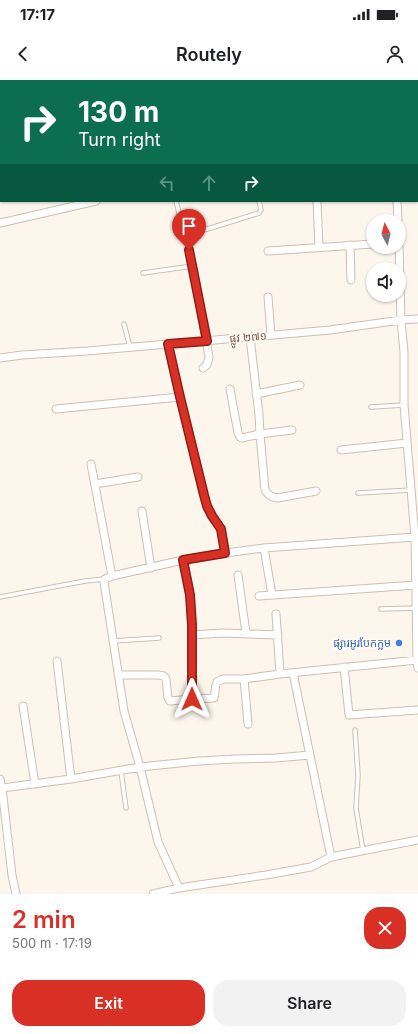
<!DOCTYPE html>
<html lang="en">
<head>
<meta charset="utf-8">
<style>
  body { margin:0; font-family:Inter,"Noto Sans Khmer",sans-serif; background:#f2f2f2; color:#202124; height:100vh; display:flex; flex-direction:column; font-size:15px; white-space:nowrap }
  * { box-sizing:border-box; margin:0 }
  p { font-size:13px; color:#757577 }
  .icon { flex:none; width:22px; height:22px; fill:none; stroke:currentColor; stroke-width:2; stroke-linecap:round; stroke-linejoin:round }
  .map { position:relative; height:814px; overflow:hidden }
  .side { display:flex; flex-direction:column; background:#fff; flex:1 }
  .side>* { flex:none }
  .top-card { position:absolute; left:0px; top:0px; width:418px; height:122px; box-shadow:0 1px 3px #0004; background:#0b6e4f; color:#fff; overflow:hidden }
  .needle { width:26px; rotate:353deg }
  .fabs { position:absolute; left:366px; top:134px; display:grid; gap:8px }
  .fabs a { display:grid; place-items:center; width:40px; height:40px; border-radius:50%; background:#fff; box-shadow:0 1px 3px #0004; font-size:20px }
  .pin { position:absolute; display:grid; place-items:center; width:34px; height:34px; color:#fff; margin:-41px -17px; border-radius:50% 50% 50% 0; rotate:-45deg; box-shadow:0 0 4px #0007 }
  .pin .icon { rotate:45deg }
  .me { position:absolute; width:44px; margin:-22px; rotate:0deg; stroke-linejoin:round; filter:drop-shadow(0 0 3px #0008) }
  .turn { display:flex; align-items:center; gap:14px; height:84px; padding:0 12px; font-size:18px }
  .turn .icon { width:52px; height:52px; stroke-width:2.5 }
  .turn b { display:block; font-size:28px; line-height:34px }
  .lanes { display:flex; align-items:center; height:38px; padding:0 12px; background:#0003; justify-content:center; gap:20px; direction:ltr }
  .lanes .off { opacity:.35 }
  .round { display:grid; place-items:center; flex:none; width:42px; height:42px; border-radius:16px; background:#f2f2f2 }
  .overview { display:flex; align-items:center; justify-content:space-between; height:68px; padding:0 12px }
  h1 { font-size:24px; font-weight:600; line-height:30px; color:#d93025 }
  .primary-button { display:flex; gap:8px; margin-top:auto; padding:8px 12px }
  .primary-button a { flex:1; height:46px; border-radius:16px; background:#d93025; color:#fff; font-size:16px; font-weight:600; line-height:46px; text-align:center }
  .primary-button a+a { background:#f2f2f2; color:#202124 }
  .status { display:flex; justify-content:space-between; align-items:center; height:28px; padding:0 20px; background:#fff; direction:ltr }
  .status svg { height:11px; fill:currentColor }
  header { display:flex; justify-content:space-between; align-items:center; height:52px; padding:0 12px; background:#fff; font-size:18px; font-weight:600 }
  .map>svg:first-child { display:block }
</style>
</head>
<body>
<div class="status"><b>17:17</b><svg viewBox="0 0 49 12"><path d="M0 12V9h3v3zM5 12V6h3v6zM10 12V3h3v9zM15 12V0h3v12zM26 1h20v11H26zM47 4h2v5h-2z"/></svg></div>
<header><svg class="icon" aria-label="back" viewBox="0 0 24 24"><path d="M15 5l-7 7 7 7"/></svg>Routely<svg class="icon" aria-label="person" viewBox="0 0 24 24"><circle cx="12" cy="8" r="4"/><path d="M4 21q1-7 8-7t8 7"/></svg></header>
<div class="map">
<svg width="418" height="814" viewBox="0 0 418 814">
  <rect width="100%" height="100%" fill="#fdf6ec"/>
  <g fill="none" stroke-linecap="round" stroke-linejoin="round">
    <defs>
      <path id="lane" d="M 241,0 L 242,1
        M 195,1 L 198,0
        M 176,121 L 194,192
        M 185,155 L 214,147 L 259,133 L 261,130 L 259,121
        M 143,193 L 193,186
        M 124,244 L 130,267
        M 371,327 L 404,325
        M 358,413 L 412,410
        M 0,517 L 85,501 L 105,499
        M 381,529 L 417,528
        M 113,561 L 159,558
        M 355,650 L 358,695 L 356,728 L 363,771
        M 121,691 L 126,728"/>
      <path id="street" d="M 128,0 L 128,1
        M 388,0 L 388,1
        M 89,1 L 94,0
        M 0,5 L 1,9
        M 0,21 L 1,21
        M 417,37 L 418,37
        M 0,81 L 1,81
        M 317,121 L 319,167
        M 397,121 L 398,141
        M 0,143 L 96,121
        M 350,165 L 351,200
        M 399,167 L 401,240 L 404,272 L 404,325 L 415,457 L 417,580 L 418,588
        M 268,171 L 373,164
        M 194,192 L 209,277 L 207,285 L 203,288
        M 268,217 L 271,255
        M 250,257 L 259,335 L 260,354 L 292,350
        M 168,264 L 180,317 L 204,415 L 207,426 L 221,449 L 225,473
        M 0,278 L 22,275 L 87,271 L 250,257 L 330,250 L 401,240 L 418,239
        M 230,309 L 238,353 L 240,357 L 242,358 L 260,354 L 265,410 C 269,416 271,417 278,418 L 316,411
        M 256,314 L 300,305
        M 56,329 L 180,317
        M 341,370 L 407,363
        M 91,384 L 112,496
        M 95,404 L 138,397
        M 142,431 L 151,488
        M 264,468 L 272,515
        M 183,480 C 186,492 189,505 190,517 C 193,551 193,585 192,619
        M 238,495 L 246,553
        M 259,516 L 416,505
        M 276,534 L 280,594
        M 193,555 L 223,553 L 278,555
        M 57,581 L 71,699
        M 344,587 L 349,635 L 418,630
        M 293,593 L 331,777
        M 118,595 L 158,595 L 164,596 L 166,599 L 168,618 L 170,621 L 192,619 L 214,618 C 216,612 214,608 217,602 L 223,599 L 244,599 L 280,594 L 418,580
        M 244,599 L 248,644
        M 23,626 L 35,704
        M 0,699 L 2,708 L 12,795 L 16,814
        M 2,708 L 71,699 L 140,687 L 199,681 L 235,679 L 276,678 L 310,675
        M 179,808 L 158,762 L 140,687 L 124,631 L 104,502 L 105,499 L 112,496 L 183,480 L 225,473 L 264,468 L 415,457
        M 153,814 L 179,808 L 266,795 L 311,787 L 331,777 L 418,760"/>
    </defs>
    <use href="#lane" stroke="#d1beb0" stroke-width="5.5"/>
    <use href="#street" stroke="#d1beb0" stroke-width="9"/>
    <use href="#lane" stroke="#fff" stroke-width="3.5"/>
    <use href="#street" stroke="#fff" stroke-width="7"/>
  </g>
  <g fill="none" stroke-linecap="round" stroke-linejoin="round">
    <defs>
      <path id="route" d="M 189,170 L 207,261 L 168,264 L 180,317 L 204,415 L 207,426 L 212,436 L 221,449 L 225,473 L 183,480 L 190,515 L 192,545 L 192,619"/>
    </defs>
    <use href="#route" stroke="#8d1f18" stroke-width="10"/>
    <use href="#route" stroke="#d93025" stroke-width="7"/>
  </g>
  <circle fill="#3f7fe0" stroke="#fffaf3" stroke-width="1.5" cx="399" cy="563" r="4"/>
  <g text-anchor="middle" stroke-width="4" stroke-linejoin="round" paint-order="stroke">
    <g font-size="11" fill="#7a5c4d" stroke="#fffaf3">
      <text transform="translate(248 257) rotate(-5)" y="4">ផ្លូវ ២៧១</text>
    </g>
    <g font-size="11" fill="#366cbe" stroke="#fffaf3" text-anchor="end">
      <text x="391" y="567">ផ្សារអូរបែកក្អម</text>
    </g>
  </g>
</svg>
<div class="fabs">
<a><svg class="needle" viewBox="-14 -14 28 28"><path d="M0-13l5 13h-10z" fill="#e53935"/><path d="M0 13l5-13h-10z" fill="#757577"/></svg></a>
<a><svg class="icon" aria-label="sound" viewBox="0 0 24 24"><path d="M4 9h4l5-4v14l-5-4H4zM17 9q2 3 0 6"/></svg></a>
</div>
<div class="pin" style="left:189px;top:170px;background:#d93025"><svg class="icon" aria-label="arrive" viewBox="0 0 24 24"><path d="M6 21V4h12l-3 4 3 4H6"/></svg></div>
<svg class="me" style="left:192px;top:619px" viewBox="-20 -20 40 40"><path d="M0-17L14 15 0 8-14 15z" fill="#d93025" stroke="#fff" stroke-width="4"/></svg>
<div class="top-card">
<div class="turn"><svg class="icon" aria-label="right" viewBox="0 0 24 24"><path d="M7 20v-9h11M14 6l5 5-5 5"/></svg><div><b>130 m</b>Turn right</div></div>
<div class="lanes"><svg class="icon off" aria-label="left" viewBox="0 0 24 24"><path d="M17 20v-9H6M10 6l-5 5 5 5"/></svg><svg class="icon off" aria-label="ahead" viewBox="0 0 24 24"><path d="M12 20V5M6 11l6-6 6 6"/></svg><svg class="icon" aria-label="right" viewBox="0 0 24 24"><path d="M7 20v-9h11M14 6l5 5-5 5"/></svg></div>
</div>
</div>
<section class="side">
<div class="overview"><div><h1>2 min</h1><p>500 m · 17:19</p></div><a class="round" style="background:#d93025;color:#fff"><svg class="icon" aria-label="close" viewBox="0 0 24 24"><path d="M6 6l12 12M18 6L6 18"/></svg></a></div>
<div class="primary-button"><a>Exit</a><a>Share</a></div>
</section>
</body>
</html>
